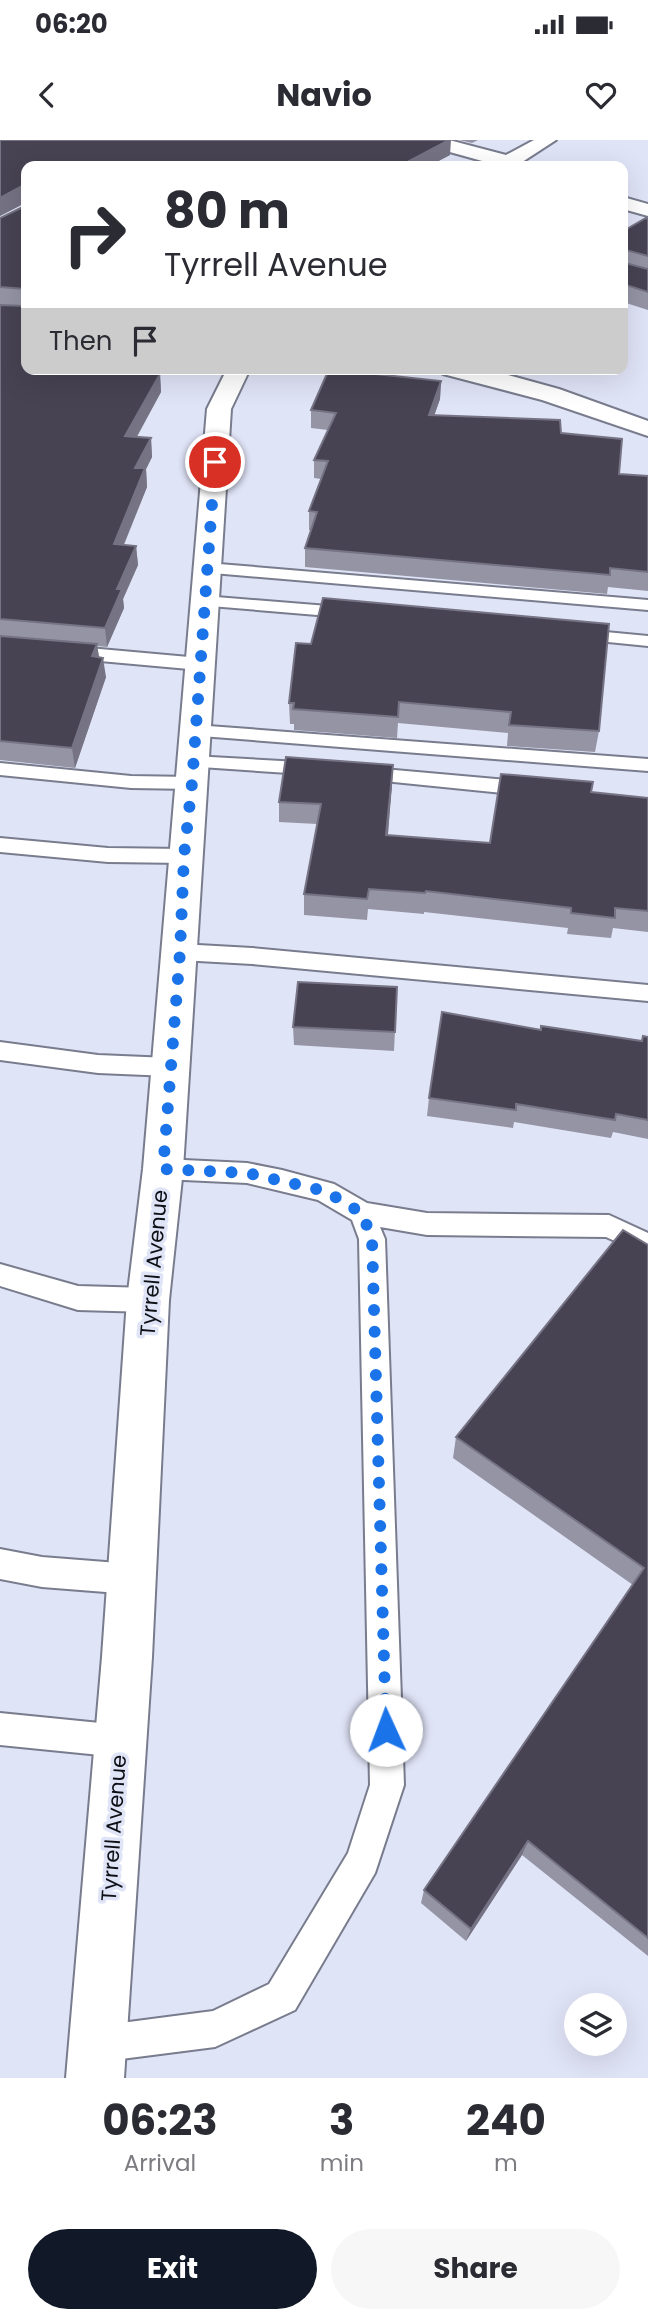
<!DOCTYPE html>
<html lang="en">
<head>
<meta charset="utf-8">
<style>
  body { margin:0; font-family:Poppins,sans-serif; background:#f7f7f7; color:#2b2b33; height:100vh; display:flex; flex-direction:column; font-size:26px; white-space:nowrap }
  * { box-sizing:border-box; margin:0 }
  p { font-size:23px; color:#7c7c81 }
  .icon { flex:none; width:38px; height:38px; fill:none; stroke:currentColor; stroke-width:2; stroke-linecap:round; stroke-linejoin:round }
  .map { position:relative; height:1938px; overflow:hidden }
  .panel { display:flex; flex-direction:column; background:#fff; flex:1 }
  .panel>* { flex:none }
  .banner { position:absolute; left:21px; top:21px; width:607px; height:214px; border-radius:14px; box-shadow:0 7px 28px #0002; background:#fff; color:#2b2b33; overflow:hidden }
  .controls { position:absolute; left:564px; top:1853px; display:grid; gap:14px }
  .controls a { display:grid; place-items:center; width:63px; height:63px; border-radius:50%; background:#fff; box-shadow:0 7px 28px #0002; font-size:35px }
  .pin { position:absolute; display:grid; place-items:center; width:60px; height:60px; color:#fff; margin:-30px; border:4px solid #fff; border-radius:50%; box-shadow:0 2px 7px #0007 }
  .me { position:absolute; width:77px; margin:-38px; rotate:358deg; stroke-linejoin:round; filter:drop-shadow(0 0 5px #0008) }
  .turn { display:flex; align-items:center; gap:24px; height:147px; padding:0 28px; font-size:32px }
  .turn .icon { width:91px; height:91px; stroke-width:2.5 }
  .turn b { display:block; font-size:49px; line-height:60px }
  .then { display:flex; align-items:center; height:66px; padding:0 28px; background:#0003; gap:14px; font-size:26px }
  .eta { display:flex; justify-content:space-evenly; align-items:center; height:119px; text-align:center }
  .eta b { font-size:42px; font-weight:700; line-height:49px }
  .button { display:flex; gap:14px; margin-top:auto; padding:14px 28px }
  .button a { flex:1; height:80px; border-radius:42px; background:#111827; color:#fff; font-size:28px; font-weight:700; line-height:80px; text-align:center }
  .button a+a { background:#f7f7f7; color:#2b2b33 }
  .status { display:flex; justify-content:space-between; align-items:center; height:49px; padding:0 35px; background:#fff; direction:ltr }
  .status svg { height:19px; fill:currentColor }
  header { display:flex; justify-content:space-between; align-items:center; height:91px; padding:0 28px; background:#fff; font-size:32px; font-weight:700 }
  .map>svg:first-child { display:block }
</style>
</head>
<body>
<div class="status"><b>06:20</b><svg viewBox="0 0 49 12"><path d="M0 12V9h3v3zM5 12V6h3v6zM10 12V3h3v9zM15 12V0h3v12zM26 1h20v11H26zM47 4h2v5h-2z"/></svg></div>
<header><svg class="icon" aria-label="back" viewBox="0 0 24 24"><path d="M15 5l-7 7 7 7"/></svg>Navio<svg class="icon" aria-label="heart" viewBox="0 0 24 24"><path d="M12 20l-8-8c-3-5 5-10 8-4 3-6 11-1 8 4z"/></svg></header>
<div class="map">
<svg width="648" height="1938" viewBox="0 0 648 1938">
  <rect width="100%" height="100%" fill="#e0e4f7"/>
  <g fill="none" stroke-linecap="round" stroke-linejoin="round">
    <defs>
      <path id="lane" d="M 207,423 L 648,460 L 648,470 L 201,432 L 198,428 Z
        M 204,456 L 353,468 L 362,473 L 353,478 L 198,465 L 195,461 Z
        M 574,489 L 648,496 L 648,506 L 568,498 L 565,494 L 568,490 Z
        M 0,500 L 200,518 L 209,524 L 200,530 L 0,512 Z
        M 195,585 L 648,619 L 648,631 L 188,595 L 185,591 L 188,587 Z
        M 193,616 L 318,623 L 325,625 L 328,629 L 325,633 L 318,635 L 186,626 L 183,622 L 186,618 Z
        M 0,623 L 131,636 L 192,637 L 199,638 L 202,643 L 199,648 L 192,649 L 131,648 L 0,635 Z
        M 361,627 L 531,642 L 538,644 L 541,649 L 538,654 L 531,656 L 354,638 L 351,633 L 354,628 Z
        M 0,698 L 108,708 L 184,709 L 191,711 L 195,716 L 191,721 L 184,723 L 108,722 L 0,712 Z
        M 180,804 L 252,808 L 648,845 L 648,861 L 252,824 L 180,820 L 172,818 L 169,812 L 172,806 Z
        M 0,902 L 98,915 L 169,918 L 177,921 L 181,927 L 177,933 L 169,936 L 98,933 L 0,920 Z
        M 163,1019 L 247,1023 L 282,1030 L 334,1044 L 367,1063 L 427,1073 L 609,1075 L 648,1093 L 648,1116 L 606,1097 L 427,1095 L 380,1087 L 385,1099 L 404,1645 L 375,1733 L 295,1870 L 215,1907 L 98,1922 L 85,1917 L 80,1904 L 85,1891 L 98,1886 L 213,1871 L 269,1844 L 348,1713 L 370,1645 L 359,1099 L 352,1080 L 318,1060 L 247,1043 L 163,1039 L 154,1036 L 150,1029 L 154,1022 Z
        M 0,1124 L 78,1146 L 148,1148 L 158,1152 L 162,1160 L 158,1168 L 148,1172 L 78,1170 L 0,1146 Z
        M 0,1409 L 42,1417 L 131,1424 L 142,1428 L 146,1439 L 142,1450 L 131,1454 L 42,1447 L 0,1439 Z
        M 0,1573 L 120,1585 L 132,1589 L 136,1601 L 132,1613 L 120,1617 L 0,1605 Z"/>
      <path id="street" d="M 419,0 L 449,0 L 506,15 L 534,0 L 556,0 L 516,26 L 492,26 L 493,24 L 421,4 Z
        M 623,57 L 648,64 L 648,76 L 623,69 Z
        M 227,229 L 250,229 L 231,269 L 183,1029 L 169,1160 L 152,1517 L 124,1938 L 66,1938 L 102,1517 L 127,1160 L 143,1029 L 207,269 Z
        M 440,229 L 484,229 L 501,233 L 559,249 L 648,281 L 648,296 L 542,260 L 443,234 Z"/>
    </defs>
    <use href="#lane" stroke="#787c8d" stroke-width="4"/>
    <use href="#street" stroke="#787c8d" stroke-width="4"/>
    <use href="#lane" fill="#fff" fill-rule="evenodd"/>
    <use href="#street" fill="#fff" fill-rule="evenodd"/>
  </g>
  <path fill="#9494a5" d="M 0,0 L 450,15 L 429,26 L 26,26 L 26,229 L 163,229 L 160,234 L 161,252 L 137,297 L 151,298 L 152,317 L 146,329 L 147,347 L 124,405 L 136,406 L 138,425 L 123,459 L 124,468 L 107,507 L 97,506 L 99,517 L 106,537 L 75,628 L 0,620 L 0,78 L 25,66 L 25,63 L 0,76 Z
    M 459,0 L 478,0 L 472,3 Z
    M 623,72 L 627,73 L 625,90 L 648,79 L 648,170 L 623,162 Z
    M 329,229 L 366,229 L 360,233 L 441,241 L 440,259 L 434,276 L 561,293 L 619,334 L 648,336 L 648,451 L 608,447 L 607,454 L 305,427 L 305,408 L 311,390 L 309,390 L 309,371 L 321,339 L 314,338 L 314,320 L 328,290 L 311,288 L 311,270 Z
    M 296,503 L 599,591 L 595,612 L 507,606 L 508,593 L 398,583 L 397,598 L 294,590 L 294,584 L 290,584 L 289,563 Z
    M 393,625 L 388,695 L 490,703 L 591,652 L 648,658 L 648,792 L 613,788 L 611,798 L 567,794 L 568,788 L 424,772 L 424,774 L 368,769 L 367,780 L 304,775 L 304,754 L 317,684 L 279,682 L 279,662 Z
    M 397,847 L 394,911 L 294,905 L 293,887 Z
    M 541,890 L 642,901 L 648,897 L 648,999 L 613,992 L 611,998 L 514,982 L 513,988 L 427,976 L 429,958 Z
    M 648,1105 L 648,1816 L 522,1715 L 466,1801 L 421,1763 L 424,1750 L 633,1445 L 453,1318 L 456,1297 Z"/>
  <path fill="#757384" d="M 449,0 L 451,0 L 450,15 L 429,26 L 400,26 Z
    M 22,46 L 25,63 L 0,76 L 0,58 Z
    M 627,73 L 625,90 L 623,77 Z
    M 150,229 L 163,229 L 149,251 L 147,233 Z
    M 336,229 L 366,229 L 334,248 L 334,230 Z
    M 160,234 L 161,252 L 127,314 L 125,296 Z
    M 441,241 L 440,259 L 428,293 L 429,275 Z
    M 151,298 L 152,317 L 146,329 L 147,347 L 116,423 L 114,404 L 135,328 Z
    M 136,406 L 138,425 L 123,459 L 124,468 L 107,507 L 105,488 L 117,449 Z
    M 97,504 L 100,524 L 92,516 Z
    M 103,518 L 106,537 L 75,628 L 72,608 Z
    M 393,625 L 392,646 L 386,715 L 386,695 Z
    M 528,1701 L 522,1715 L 466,1801 L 471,1789 Z"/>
  <path fill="#474353" stroke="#757384" stroke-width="2" d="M 0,0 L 449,0 L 400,26 L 26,26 L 26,229 L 150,229 L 147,233 L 160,234 L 125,296 L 151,298 L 135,328 L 145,328 L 114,404 L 136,406 L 117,449 L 122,449 L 105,488 L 0,479 L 0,165 L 25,166 L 25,149 L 0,147 L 0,78 L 25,66 L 26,47 L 22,46 L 0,58 Z
    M 646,78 L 648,79 L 648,116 L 626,110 L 623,112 L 623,79 L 625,90 Z
    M 623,113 L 625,123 L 648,129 L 648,152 L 623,144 Z
    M 329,229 L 441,241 L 429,275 L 560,280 L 561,293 L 622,299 L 619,334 L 648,336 L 648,432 L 610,428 L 610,435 L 305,408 L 317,372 L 309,371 L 328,321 L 314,320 L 336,273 L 311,270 Z
    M 323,458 L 609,484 L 599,591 L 509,585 L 511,572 L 399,562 L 398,577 L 293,569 L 294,563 L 289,563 L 296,503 L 311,504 Z
    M 0,496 L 97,504 L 92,516 L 103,518 L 72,608 L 0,601 Z
    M 286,617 L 393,625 L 386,695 L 490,703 L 501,634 L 593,642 L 591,652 L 648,658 L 648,771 L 615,768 L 615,778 L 571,773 L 571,768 L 426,751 L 425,753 L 369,749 L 367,759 L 304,754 L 321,664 L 279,662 Z
    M 298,842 L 397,847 L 395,892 L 293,887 Z
    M 442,872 L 541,890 L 541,886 L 642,901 L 643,896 L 648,897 L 648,980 L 616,974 L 615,980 L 516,964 L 516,970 L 429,958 Z
    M 623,1090 L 648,1105 L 648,1798 L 528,1701 L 471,1789 L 424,1750 L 644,1428 L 456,1297 Z"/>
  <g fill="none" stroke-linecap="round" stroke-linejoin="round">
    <path stroke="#1a73e8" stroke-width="12" stroke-dasharray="0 21.6" d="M 215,322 L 192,643 L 184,716 L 180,812 L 163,1029 L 247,1033 L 325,1051 L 362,1073 L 372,1099 L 386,1590"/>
  </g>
  <g text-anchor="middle" stroke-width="7" stroke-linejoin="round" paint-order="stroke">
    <g font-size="21" fill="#0d0f15" stroke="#e0e4f7">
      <text transform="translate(154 1123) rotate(-85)" y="7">Tyrrell Avenue</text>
      <text transform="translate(114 1688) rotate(-86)" y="7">Tyrrell Avenue</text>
    </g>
  </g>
</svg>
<div class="controls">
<a><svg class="icon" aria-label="layers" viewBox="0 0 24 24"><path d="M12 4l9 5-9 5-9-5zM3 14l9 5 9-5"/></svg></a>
</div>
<div class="pin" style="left:215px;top:322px;background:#d93025"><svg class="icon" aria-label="arrive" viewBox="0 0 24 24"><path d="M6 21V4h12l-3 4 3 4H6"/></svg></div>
<svg class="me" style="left:386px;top:1590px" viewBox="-20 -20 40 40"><circle r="19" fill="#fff"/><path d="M0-13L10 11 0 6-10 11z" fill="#1a73e8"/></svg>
<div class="banner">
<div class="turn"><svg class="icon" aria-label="right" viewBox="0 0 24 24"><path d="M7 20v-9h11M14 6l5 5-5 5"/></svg><div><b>80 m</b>Tyrrell Avenue</div></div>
<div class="then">Then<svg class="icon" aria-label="arrive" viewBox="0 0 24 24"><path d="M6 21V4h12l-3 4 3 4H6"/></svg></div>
</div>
</div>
<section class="panel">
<div class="eta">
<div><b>06:23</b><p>Arrival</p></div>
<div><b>3</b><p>min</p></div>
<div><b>240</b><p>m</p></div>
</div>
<div class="button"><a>Exit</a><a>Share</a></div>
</section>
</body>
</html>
